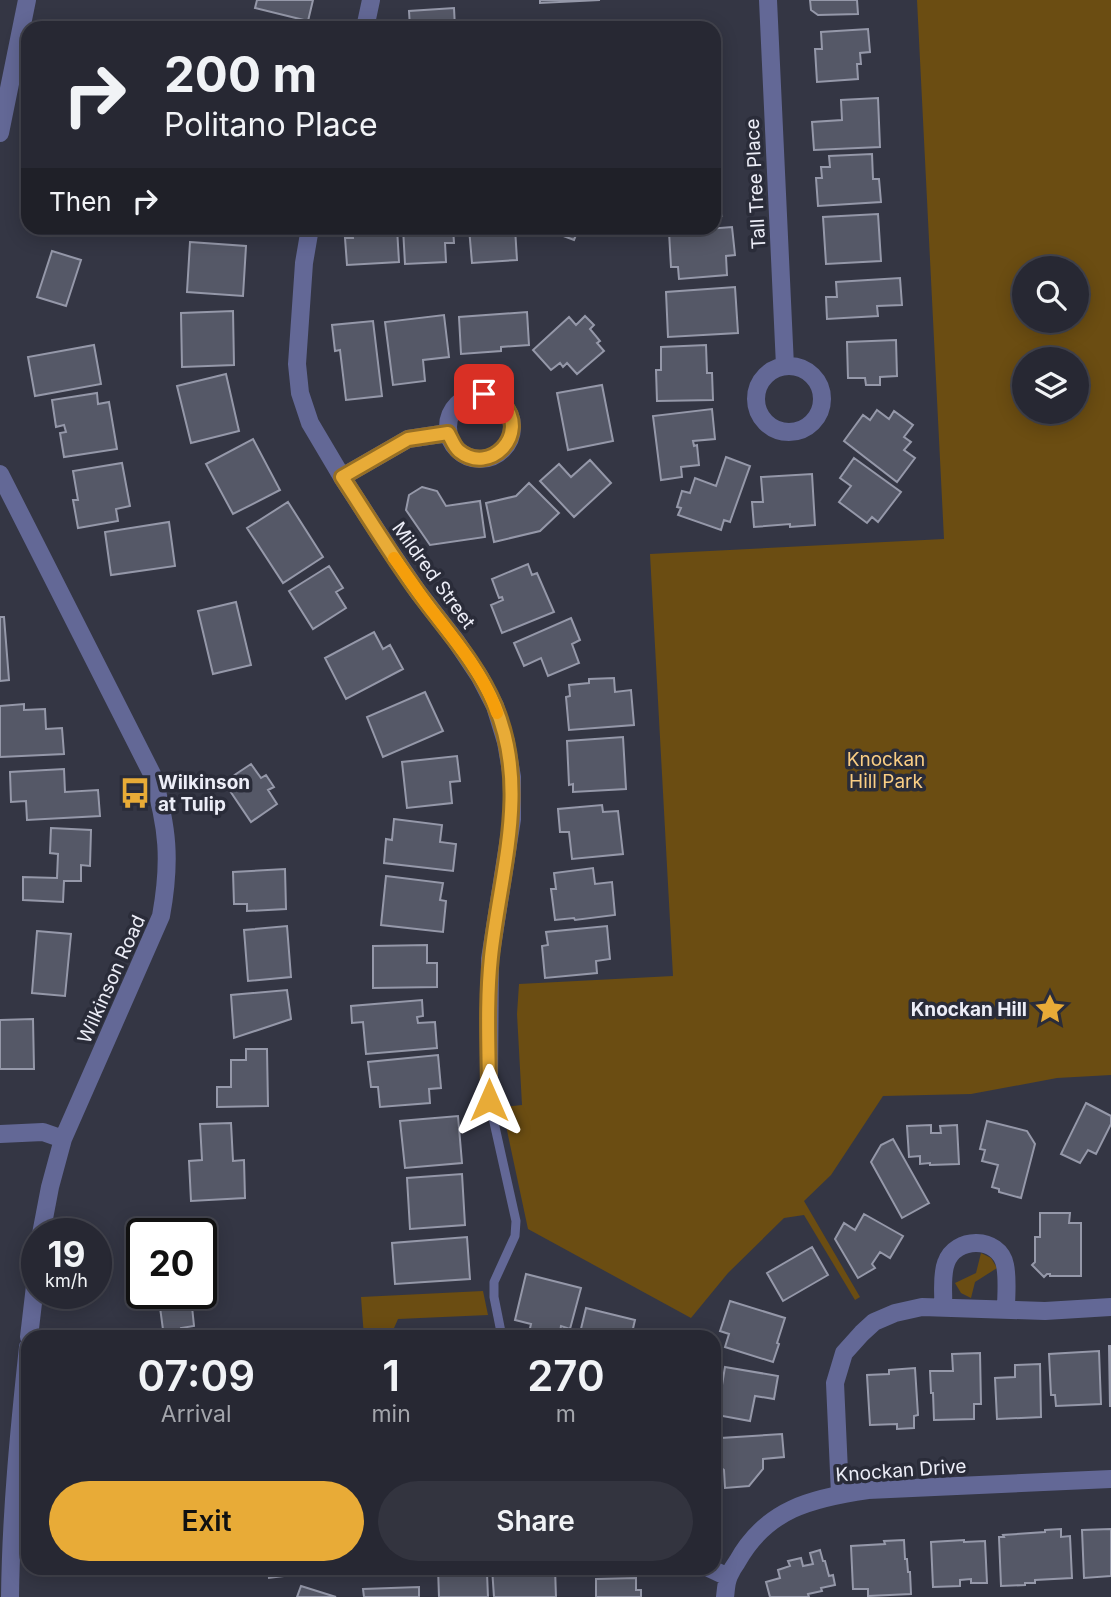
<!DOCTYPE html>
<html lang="en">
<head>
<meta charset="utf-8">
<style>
  body { margin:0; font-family:Inter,sans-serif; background:#33343f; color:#f1f3f6; height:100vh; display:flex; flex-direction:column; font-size:26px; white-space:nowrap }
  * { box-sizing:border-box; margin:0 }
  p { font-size:23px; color:#a4a6ac }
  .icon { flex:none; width:38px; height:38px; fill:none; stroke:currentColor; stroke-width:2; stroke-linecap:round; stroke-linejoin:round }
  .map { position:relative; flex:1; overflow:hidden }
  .side { position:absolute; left:21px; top:1330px; width:700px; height:245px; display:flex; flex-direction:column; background:#272833; border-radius:21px; box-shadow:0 4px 18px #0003,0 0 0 2px #43444e }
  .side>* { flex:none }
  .guide { position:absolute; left:21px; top:21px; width:700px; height:214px; border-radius:21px; box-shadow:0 4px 18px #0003,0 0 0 2px #43444e; background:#272833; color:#f1f3f6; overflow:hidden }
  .fabs { position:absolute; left:1012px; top:256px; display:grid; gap:14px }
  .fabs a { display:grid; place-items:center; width:77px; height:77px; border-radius:50%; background:#272833; box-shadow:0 4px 18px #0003,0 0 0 2px #43444e; font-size:35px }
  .speed { position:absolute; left:21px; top:1218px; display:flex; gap:14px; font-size:35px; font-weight:700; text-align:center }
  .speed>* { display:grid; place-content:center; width:91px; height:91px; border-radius:50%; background:#272833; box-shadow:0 4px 18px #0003,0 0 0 2px #43444e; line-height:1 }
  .speed small { font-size:18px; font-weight:400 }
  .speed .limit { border:4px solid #111; border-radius:10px; background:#fff; color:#111 }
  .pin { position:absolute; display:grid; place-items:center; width:60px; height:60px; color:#fff; margin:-30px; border-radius:14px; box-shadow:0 4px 10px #0006 }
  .me { position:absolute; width:77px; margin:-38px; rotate:0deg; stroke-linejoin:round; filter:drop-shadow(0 0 5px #0008) }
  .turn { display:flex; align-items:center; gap:24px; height:147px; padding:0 28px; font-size:32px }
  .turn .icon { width:91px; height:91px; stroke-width:2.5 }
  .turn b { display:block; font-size:49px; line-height:60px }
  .then { display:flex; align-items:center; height:66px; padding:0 28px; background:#0003; gap:14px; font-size:26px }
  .eta { display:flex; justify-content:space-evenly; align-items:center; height:119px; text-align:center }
  .eta b { font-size:42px; font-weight:600; line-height:49px }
  .cta { display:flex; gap:14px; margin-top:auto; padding:14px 28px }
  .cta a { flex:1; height:80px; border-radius:42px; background:#e8ab37; color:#111; font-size:28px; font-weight:600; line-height:80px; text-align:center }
  .cta a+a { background:#33343f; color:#f1f3f6 }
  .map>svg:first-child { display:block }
</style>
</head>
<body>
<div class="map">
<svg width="1111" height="1597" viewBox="0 0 1111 1597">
  <rect width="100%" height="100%" fill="#343644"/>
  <path fill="#6b4d12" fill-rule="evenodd" d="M 917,0 L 1111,0 L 1111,1075 L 1057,1078 L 971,1094 L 883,1096 L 831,1175 L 804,1201 L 860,1297 L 855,1300 L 804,1215 L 784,1218 L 728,1273 L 691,1318 L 528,1229 L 502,1107 L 522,1105 L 517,1014 L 519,984 L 673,976 L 650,554 L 944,539 ZM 1024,268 L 1076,268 L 1076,320 L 1024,320 ZM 1024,359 L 1076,359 L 1076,411 L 1024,411 Z
    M 981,1253 L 991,1258 L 997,1268 L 975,1282 L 971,1298 L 961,1293 L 955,1283 L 976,1273 Z
    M 483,1291 L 488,1315 L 398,1319 L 390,1337 L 364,1337 L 361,1297 Z"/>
  <path fill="#555867" stroke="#9598a9" stroke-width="2" d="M 257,0 L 313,0 L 308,21 L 255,8 Z
    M 540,0 L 600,0 L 540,3 Z
    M 810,0 L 857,0 L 858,14 L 818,15 L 811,10 Z
    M 454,8 L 455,28 L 410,28 L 409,11 Z
    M 462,20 L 502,21 L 502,28 L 462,28 Z
    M 868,29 L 870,52 L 860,53 L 861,64 L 857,64 L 858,79 L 817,82 L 815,49 L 822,49 L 821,32 Z
    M 714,58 L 717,58 L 720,86 L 714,86 Z
    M 878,98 L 880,147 L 814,150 L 812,122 L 842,120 L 841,100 Z
    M 714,120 L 716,120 L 718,147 L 714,148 Z
    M 872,154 L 873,179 L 879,179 L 881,202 L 818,206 L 816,178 L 822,178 L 821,167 L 830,167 L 829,156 Z
    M 714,190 L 721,190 L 722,216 L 714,216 Z
    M 878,214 L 881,261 L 826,264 L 823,217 Z
    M 732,227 L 735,255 L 726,256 L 727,275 L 679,279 L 678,267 L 671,267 L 669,232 Z
    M 352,228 L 397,228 L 399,262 L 347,265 L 345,238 L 353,238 Z
    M 403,228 L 453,228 L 454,243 L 445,243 L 446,262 L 405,264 Z
    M 469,228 L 515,228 L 517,260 L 472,263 Z
    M 542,228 L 579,228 L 574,240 Z
    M 190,242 L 246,246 L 243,296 L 187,292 Z
    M 52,251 L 81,260 L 66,306 L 37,297 Z
    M 900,278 L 902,305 L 877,306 L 878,316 L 827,319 L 826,297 L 837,297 L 836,282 Z
    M 735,287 L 738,333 L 668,337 L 666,292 Z
    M 233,311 L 234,365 L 182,367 L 181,313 Z
    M 527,312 L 529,345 L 501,347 L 501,351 L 461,354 L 459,317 Z
    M 444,315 L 449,357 L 423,360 L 425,381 L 393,385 L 385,322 Z
    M 585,316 L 594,325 L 590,329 L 600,341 L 597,343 L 604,351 L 577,374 L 567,363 L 563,367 L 560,363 L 551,370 L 533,350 L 569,317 L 576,325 Z
    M 373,321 L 382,396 L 346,400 L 340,350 L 335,351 L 332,325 Z
    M 896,340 L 897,376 L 880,377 L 880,385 L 866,385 L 865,378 L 848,378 L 847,342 Z
    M 94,345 L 101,384 L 35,396 L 28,357 Z
    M 706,345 L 707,373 L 712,373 L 713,400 L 657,401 L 656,370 L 661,370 L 661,347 Z
    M 226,374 L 239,431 L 191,443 L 177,386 Z
    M 602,385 L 613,441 L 568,450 L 557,393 Z
    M 97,393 L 98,404 L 109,402 L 117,449 L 64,457 L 60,433 L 66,432 L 64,425 L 56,427 L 52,400 Z
    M 712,409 L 715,439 L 693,441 L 694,446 L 697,445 L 699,465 L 681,467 L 682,477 L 661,480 L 653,416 Z
    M 877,410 L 889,419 L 894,411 L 913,425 L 904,437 L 911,442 L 904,450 L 915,458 L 897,482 L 844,441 L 863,415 L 870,420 Z
    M 253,439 L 280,490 L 233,514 L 206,464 Z
    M 726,457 L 750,466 L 730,522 L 724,520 L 721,530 L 678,515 L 681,508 L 677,507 L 682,491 L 690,493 L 695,478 L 716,486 Z
    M 854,458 L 901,492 L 878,522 L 872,517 L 867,523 L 839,502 L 851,486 L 840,478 Z
    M 590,460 L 611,483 L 574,517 L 540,481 L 559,464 L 571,477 Z
    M 122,463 L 130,506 L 116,509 L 118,521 L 78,528 L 73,500 L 78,500 L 73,471 Z
    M 812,474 L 815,525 L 790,527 L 790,524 L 754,527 L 752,502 L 763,502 L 761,477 Z
    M 529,483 L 559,513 L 540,531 L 494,542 L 486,503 L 516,496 Z
    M 422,487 L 437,491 L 446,506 L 480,501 L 485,537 L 430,545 L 406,510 L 409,495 Z
    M 288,502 L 323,557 L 283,583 L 247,528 Z
    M 169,522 L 175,566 L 111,575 L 105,532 Z
    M 528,564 L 532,575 L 537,573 L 554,612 L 502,633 L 491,605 L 503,600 L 502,597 L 499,598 L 492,579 Z
    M 329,566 L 343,588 L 336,592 L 346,608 L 313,629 L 289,591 Z
    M 236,602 L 251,665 L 213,674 L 198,611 Z
    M 0,617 L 4,617 L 9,680 L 0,681 Z
    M 571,618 L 580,640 L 572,644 L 579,663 L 548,676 L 541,658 L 524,666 L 514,643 Z
    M 374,632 L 383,649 L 390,645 L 403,669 L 346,699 L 325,658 Z
    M 614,678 L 615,692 L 631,690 L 634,725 L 569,730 L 566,697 L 570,696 L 569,685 L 589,683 L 589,679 Z
    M 425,692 L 443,731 L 383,757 L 367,717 Z
    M 24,704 L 24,710 L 45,709 L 46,729 L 62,728 L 64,754 L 0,757 L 0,706 Z
    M 623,737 L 626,789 L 573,792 L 573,784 L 569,785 L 567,741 Z
    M 457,756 L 460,781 L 450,782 L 452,803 L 407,808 L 402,762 Z
    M 251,764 L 261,778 L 266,775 L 274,787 L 268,790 L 277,804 L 251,822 L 224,782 Z
    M 64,769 L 65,792 L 98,790 L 100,816 L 27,820 L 26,801 L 11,802 L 10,772 Z
    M 602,805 L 603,812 L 618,811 L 623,854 L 572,859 L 569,832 L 560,832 L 558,809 Z
    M 394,819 L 442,825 L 440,842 L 456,844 L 453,871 L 384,863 L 386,839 L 392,840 Z
    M 51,828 L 91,830 L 90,866 L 81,865 L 81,881 L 64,881 L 63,902 L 23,900 L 23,877 L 57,878 L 58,854 L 50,853 Z
    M 593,868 L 595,884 L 612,882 L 615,915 L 575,920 L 574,918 L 555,920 L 551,889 L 556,889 L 554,873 Z
    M 285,869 L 286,909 L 247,911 L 247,904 L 234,904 L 233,872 Z
    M 386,876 L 443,883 L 440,900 L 446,901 L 443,932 L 381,925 Z
    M 287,926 L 291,977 L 248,981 L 244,930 Z
    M 607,926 L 610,959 L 596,961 L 597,973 L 545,978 L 542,946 L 548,945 L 546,932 Z
    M 37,931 L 71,934 L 65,996 L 32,993 Z
    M 427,945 L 427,963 L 437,963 L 437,987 L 373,988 L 373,946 Z
    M 287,990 L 291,1019 L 234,1038 L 231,995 Z
    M 422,1000 L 423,1016 L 417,1017 L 418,1023 L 435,1022 L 437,1048 L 366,1054 L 363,1022 L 352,1023 L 351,1006 Z
    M 33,1019 L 34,1069 L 0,1069 L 0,1020 Z
    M 246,1049 L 267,1049 L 268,1106 L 217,1107 L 217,1087 L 231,1087 L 231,1060 L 246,1060 Z
    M 438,1055 L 441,1088 L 429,1089 L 430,1103 L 380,1107 L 378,1087 L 371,1087 L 368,1062 Z
    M 1086,1103 L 1111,1116 L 1111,1124 L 1096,1154 L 1088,1150 L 1080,1163 L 1061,1154 Z
    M 458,1116 L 462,1163 L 405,1168 L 400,1121 Z
    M 987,1121 L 1027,1131 L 1035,1144 L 1021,1198 L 999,1192 L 999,1189 L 992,1187 L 998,1165 L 982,1161 L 985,1150 L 980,1149 Z
    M 231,1123 L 233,1161 L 244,1160 L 245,1198 L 191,1201 L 189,1161 L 202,1160 L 200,1124 Z
    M 931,1125 L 931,1133 L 941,1133 L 940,1126 L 957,1125 L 959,1164 L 930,1165 L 930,1163 L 920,1164 L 920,1156 L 909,1157 L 907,1126 Z
    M 893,1139 L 929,1203 L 902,1218 L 871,1162 L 881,1145 Z
    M 462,1174 L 465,1225 L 410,1229 L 407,1178 Z
    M 1040,1213 L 1070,1213 L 1069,1223 L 1081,1223 L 1081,1276 L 1050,1276 L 1050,1274 L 1047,1274 L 1044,1277 L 1032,1265 L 1035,1262 L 1035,1237 L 1040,1237 Z
    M 864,1214 L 903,1236 L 890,1258 L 880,1252 L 872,1264 L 875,1268 L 858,1278 L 835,1239 L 844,1223 L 855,1230 Z
    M 192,1228 L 193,1234 L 160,1234 L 160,1231 Z
    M 467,1237 L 470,1279 L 395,1284 L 392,1243 Z
    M 812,1247 L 828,1275 L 783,1301 L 767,1273 Z
    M 526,1274 L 581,1288 L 570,1329 L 561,1326 L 559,1337 L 528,1337 L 531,1324 L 515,1320 Z
    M 191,1297 L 194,1326 L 181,1328 L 182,1337 L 164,1337 L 159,1300 Z
    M 730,1301 L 785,1318 L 777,1343 L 779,1344 L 773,1362 L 725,1347 L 729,1334 L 720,1331 Z
    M 586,1308 L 635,1320 L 631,1337 L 579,1337 Z
    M 1109,1346 L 1111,1346 L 1111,1406 L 1110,1406 Z
    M 1099,1351 L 1101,1404 L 1056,1406 L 1055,1395 L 1051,1395 L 1049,1354 Z
    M 980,1353 L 981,1404 L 974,1404 L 974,1419 L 934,1420 L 933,1393 L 931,1393 L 930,1371 L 953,1371 L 952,1354 Z
    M 1040,1364 L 1041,1417 L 997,1419 L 995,1378 L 1015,1377 L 1015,1365 Z
    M 725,1367 L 778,1376 L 774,1399 L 755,1396 L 750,1421 L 717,1415 Z
    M 915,1368 L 918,1415 L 914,1416 L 914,1428 L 897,1429 L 897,1424 L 870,1425 L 867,1375 L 889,1374 L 889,1370 Z
    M 782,1434 L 784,1457 L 763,1459 L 763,1469 L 749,1486 L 725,1488 L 724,1470 L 715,1463 L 722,1455 L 721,1438 Z
    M 1061,1529 L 1061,1537 L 1070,1536 L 1072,1578 L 1035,1580 L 1035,1583 L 1025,1583 L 1025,1585 L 1001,1586 L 999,1537 L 1004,1537 L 1003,1535 L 1045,1532 L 1045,1530 Z
    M 1111,1529 L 1111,1576 L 1084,1578 L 1082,1530 Z
    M 904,1540 L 905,1559 L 907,1559 L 908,1572 L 910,1572 L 911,1594 L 868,1596 L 868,1589 L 853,1589 L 851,1546 L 885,1544 L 884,1541 Z
    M 964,1540 L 964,1542 L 985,1541 L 987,1583 L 971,1583 L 971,1579 L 960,1580 L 960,1586 L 933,1587 L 931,1542 Z
    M 820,1550 L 823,1561 L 825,1561 L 829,1576 L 833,1575 L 835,1585 L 821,1588 L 822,1591 L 808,1594 L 809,1597 L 770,1597 L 766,1582 L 780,1578 L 778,1570 L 790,1566 L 788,1561 L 801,1558 L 803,1566 L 813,1564 L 810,1553 Z
    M 268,1568 L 308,1568 L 309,1573 L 269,1578 Z
    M 438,1568 L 478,1568 L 479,1573 L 487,1573 L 488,1597 L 439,1597 Z
    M 492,1568 L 555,1568 L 556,1597 L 494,1597 Z
    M 636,1578 L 636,1590 L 641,1590 L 641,1597 L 596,1597 L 596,1579 Z
    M 301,1586 L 336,1597 L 297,1597 Z
    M 419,1587 L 419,1597 L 364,1597 L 363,1589 Z"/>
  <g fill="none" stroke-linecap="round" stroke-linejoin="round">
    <path stroke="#636896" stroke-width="9" d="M 489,1080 L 489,1100 L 516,1221 L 515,1236 L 494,1282 L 494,1297 L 502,1337"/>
    <path stroke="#636896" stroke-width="18" d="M 768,0 L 785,366
      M 365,28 L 371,0
      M 0,133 L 27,0
      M 310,228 L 304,263 L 297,364 L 300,393 L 310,423 L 342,477 L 388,548 L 418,592 L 456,641 L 480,677 L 495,706 L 506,742 L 512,777 L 512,819 L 490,959 L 489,1080
      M756 399a33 33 0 1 1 66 0a33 33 0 1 1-66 0Z
      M448 427a32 32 0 1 1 64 0a32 32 0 1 1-64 0Z
      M 0,474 L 152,774 C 168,827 171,861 161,916 L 63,1139 L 50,1187 L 41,1234
      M 342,477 L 408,439 L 448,433
      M 0,1134 L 43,1132 L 63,1139
      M 943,1307 C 944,1294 941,1276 946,1263 C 955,1236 999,1236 1005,1265 C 1008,1279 1006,1295 1006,1310
      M 29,1337 L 37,1269
      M 840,1494 L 835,1383 L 844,1353 L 862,1333 L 874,1322 L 895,1313 L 922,1307 L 1045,1311 L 1111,1307
      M 709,1568 L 728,1577
      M 10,1597 C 11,1513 19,1431 28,1347
      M 725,1597 C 726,1590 726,1582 729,1576 C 731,1571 734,1566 737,1562 C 766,1509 812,1498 868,1490 L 1111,1479"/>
  </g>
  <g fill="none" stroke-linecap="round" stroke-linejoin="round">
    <defs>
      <path id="route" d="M 484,394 C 490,397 499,400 503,404 C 530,434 490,476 459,451 C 454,447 451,438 448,433 L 408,439 L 342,477 C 367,515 391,555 418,592 C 445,629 477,663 495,706 C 530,789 500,872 491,957 C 486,1004 489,1052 489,1100"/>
    </defs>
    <use href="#route" stroke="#976f24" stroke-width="18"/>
    <use href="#route" stroke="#e8ab37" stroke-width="12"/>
    <path stroke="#f59e0b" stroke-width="12" d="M 394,558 C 406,574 417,591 429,607 C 453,638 485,675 497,713"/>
  </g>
  <defs>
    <symbol id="bus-bare" viewBox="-9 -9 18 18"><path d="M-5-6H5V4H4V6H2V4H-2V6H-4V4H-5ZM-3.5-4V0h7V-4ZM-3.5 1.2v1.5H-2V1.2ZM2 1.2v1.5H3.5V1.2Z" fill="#e8ab37" stroke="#2a2c39" stroke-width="2.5" paint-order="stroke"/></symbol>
    <symbol id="sight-bare" viewBox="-9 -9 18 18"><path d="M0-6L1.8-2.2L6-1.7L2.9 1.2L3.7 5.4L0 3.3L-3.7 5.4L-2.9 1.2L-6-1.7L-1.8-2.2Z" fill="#e8ab37" stroke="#2a2c39" stroke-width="2.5" paint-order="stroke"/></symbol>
  </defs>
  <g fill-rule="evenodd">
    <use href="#bus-bare" x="113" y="771" width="44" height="44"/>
    <use href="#sight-bare" x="1028" y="987" width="44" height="44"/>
  </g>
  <g text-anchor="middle" stroke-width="7" stroke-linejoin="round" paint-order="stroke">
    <g font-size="19" fill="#ecedf7" stroke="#2a2c39">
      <text transform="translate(755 184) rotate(-93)" y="7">Tall Tree Place</text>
      <text transform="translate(434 575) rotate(54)" y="7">Mildred Street</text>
      <text transform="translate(111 979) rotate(-66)" y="7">Wilkinson Road</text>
      <text transform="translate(901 1470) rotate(-4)" y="7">Knockan Drive</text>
    </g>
    <g font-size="19" fill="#face84" stroke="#2a2c39">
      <text x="886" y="766">Knockan<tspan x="886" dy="22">Hill Park</tspan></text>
    </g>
    <g font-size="19" font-weight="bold" fill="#ecedf7" stroke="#2a2c39" text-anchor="start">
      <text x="158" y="789">Wilkinson<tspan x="158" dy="22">at Tulip</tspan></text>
      <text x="1027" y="1016" text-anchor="end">Knockan Hill</text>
    </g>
  </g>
</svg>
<div class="fabs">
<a><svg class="icon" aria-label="search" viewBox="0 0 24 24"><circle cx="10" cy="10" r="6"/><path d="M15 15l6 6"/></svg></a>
<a><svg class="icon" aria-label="layers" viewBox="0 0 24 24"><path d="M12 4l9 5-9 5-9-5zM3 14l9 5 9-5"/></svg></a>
</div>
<div class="speed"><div>19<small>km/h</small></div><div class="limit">20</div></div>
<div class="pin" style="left:484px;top:394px;background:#d93025"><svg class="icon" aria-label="arrive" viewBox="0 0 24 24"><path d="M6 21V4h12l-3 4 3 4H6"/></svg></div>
<svg class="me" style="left:489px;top:1100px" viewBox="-20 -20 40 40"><path d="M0-17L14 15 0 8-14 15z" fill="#e8ab37" stroke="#fff" stroke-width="4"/></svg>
<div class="guide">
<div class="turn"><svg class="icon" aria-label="right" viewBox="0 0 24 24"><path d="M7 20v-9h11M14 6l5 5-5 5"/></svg><div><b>200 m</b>Politano Place</div></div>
<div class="then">Then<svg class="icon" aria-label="right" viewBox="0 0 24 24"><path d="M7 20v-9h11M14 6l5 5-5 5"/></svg></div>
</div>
<section class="side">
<div class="eta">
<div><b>07:09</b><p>Arrival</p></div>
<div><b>1</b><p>min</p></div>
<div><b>270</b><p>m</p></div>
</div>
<div class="cta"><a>Exit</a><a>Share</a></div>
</section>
</div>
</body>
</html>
